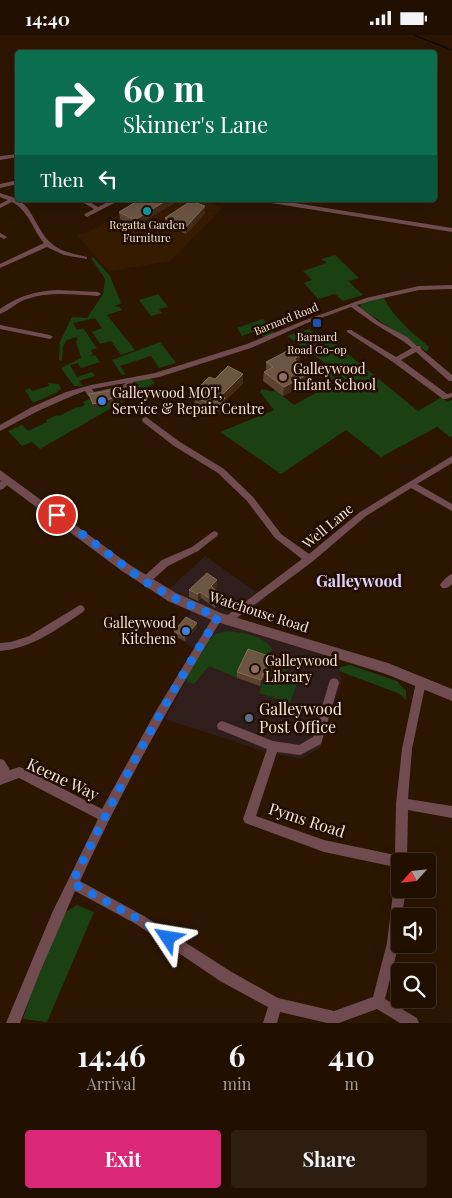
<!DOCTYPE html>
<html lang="en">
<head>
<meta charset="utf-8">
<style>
  body { margin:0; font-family:"Playfair Display",serif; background:#2d1e11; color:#f1f3f6; height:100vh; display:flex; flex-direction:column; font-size:19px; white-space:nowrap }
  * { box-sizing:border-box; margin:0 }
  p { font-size:16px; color:#a29d99 }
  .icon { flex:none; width:28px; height:28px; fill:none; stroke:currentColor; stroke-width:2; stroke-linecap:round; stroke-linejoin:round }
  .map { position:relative; height:988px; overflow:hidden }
  .details { display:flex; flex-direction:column; background:#211002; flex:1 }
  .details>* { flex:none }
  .hud { position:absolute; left:15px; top:15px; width:422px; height:152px; border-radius:5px; box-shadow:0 5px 20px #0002,0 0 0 1px #3e3024; background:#0b6e4f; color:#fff; overflow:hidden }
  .needle { width:32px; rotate:243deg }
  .fabs { position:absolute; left:391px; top:818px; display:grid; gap:10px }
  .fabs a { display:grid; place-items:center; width:45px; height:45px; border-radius:5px; background:#211002; box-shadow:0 5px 20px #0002,0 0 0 1px #3e3024; font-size:25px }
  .pin { position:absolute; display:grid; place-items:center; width:42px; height:42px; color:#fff; margin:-21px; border:2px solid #fff; border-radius:50%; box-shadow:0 1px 5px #0007 }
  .me { position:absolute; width:55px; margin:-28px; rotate:303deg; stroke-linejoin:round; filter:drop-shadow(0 0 4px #0008) }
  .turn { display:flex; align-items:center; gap:18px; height:105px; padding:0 25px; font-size:22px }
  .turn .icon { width:65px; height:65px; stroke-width:2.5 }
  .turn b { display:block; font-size:35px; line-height:42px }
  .then { display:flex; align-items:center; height:48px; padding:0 25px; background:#0003; gap:10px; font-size:19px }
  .eta { display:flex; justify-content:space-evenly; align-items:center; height:85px; text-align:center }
  .eta b { font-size:30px; font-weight:700; line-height:35px }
  .action { display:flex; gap:10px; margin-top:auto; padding:10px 25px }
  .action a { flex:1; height:58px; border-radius:5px; background:#db2777; color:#fff; font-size:20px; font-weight:700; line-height:58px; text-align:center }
  .action a+a { background:#2d1e11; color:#f1f3f6 }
  .status { display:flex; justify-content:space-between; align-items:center; height:35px; padding:0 25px; background:#211002; direction:ltr }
  .status svg { height:14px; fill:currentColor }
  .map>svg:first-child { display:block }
</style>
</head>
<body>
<div class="status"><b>14:40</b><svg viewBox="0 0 49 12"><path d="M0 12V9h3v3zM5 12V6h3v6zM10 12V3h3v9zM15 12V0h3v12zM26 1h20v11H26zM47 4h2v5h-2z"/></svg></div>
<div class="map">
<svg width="452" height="988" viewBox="0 0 452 988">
  <rect width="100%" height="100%" fill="#2c1602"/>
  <path fill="#301e1d" d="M 205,521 L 266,564 L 229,589 L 334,624 L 342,644 L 320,713 L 301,724 L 263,716 L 165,684 L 200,618 L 175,601 L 186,586 L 195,568 L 169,554 Z"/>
  <path fill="#361b00" d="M 143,165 L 205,165 L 222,173 L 170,226 L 109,236 L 77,200 L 89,197 Z"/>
  <path fill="#1b4011" d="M 335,220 L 359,243 L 348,246 L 363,260 L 343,266 L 335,259 L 318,264 L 304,248 L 312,245 L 303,236 L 327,228 L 321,224 Z
    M 93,222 L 110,241 L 121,268 L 115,271 L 119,272 L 122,275 L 107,280 L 135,315 L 121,320 L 111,306 L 100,309 L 92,297 L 102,293 L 95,283 L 73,288 L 77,295 L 83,293 L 97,313 L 91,315 L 93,319 L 89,321 L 95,320 L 100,327 L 81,333 L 78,328 L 70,330 L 77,342 L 92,337 L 95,341 L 79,346 L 83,351 L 74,351 L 61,333 L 81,323 L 76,306 L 78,305 L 76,302 L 67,305 L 63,311 L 62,326 L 59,325 L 60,307 L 72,282 L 87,283 L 103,259 L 105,244 L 91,223 Z
    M 158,259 L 168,272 L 159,274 L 162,278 L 151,281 L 139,265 Z
    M 383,261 C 393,283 411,296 429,312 L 427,317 L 360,273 L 361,267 Z
    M 263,284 L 275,299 L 265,303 L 257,295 L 242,301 L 237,293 Z
    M 309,294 L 330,308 L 337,310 L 418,376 L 442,362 L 447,367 L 452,365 L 452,401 L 450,402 L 435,390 L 437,392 L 381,422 L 346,395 L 281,439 L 220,397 L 274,375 L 260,357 L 262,354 L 274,357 L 275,355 L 294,370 L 332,349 L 324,342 L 335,335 L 287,301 Z
    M 160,307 L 176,328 L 159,333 L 151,321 L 120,331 L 126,340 L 121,339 L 112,325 Z
    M 149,342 L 155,348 L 40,414 L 32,407 L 22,411 L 8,396 L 22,390 L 28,396 L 47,387 L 46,385 L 57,380 L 59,381 L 77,372 L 78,373 L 85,370 L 83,367 L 90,364 L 94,373 L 114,368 L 120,363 L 118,359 L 128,353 L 134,355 L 139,350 L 134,347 Z
    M 48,348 L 59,349 L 61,354 L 56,358 L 33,368 L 25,355 L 30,353 L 32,356 L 49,351 Z
    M 227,596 C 240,597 265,601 272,614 L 267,626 L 247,620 L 237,643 L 209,631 L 194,649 L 187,647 L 186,641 L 213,600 Z
    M 270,629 L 300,640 L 290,668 L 259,658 Z
    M 350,630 L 397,646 L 406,656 L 406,665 L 400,659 L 339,636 L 340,632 Z
    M 77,870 L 94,877 L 47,987 L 23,984 L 33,954 L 64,878 Z"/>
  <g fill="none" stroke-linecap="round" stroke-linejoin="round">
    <path stroke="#01090e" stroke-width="1" d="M 414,0 L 452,15"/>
    <path fill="#704c50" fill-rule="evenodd" d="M 18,119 L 18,122 L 0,125 L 0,121 Z
      M 18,145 L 18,149 L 0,153 L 0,149 Z
      M 0,158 C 4,160 11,161 15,163 C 33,171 36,195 51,208 C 60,217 75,219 87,222 L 87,224 L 64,220 L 47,212 L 0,233 L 0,229 L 44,208 C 33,195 29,176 12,167 L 0,173 L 0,169 L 8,165 L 0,162 Z
      M 79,165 L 86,165 L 98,172 L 112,165 L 120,165 L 87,182 L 84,180 L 85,179 L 94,174 Z
      M 262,165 L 276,165 L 452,193 L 452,197 L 265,167 Z
      M 0,198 L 7,202 L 4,204 L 0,202 Z
      M 452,250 L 452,254 L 419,255 L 370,266 L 357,270 L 379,287 L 407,302 L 417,311 L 420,311 L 421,314 L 452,340 L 452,346 L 449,346 L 416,317 L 401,325 L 447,359 L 452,358 L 452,362 L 446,364 L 443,364 L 393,327 L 347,297 L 347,295 L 351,295 L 396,322 L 412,313 L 403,306 L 375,289 L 351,272 L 307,288 L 251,313 L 159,342 L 133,347 L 132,352 L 127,355 L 92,362 L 89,362 L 85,356 L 72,361 L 38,376 L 0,396 L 0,390 L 32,372 L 66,357 L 91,350 L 155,338 L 247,309 L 303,286 L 366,263 L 419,251 ZM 126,348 L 122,351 L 94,357 L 92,354 Z
      M 58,255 L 98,257 L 101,259 L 98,261 C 75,260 50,256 27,264 C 17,267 10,275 0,279 L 0,274 C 18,261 36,256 58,255 Z
      M 0,290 L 50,300 L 53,302 L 50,304 L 0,294 Z
      M 146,382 L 180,407 L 224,434 L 253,462 L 281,499 L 309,519 L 360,477 L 452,421 L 452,428 L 417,449 L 452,469 L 452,476 L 411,453 L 366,481 L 312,527 L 227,590 L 224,589 L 222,586 L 224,583 L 302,524 L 275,503 L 247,466 L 218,438 L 174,411 L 143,387 L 142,385 L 143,383 Z
      M 8,442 L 12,445 L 3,454 L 0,455 L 0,447 Z
      M 214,496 L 217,497 L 218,499 L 217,501 L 198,516 L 168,531 L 148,549 L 142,549 L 140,546 L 142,543 L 162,525 L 192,512 Z
      M 452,539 L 452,549 C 449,552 447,554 442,553 L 440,550 C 443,545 447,541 452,539 Z
      M 80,570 L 83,571 L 85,574 L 83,577 C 57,594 33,613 0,616 L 0,608 L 11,607 L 29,601 Z
      M 218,578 L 221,579 L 223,582 L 221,585 C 170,669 121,756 80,846 L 144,881 L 230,936 L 278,963 L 334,976 L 373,962 L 387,908 L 394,850 L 396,846 L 400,844 L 400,854 L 406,854 L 402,881 L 400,881 L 399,908 L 385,964 L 417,983 L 419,988 L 400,988 L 377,974 L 339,988 L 327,988 L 280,977 L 277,988 L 263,988 L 268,972 L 220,946 L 136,889 L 75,856 L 40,937 L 20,988 L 6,988 L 52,878 L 98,784 L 19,743 L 0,750 L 0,724 L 4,725 L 10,735 L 19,732 L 23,733 L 102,774 L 156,676 L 215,579 Z
      M 421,642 L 425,644 L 426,647 L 412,714 L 408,764 L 452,771 L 452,783 L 408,775 L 407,826 L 400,826 L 400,833 L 324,817 L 245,788 L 243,784 L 267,714 L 218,694 L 217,691 L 218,688 L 222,686 L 273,706 L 299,710 L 313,702 L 329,648 L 330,645 L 334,643 L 338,645 L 339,648 L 321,709 L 300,720 L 277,717 L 256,781 L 324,805 L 395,820 L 396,769 L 402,714 L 416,647 L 417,644 Z"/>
    <path fill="#704c50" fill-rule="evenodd" d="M 0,435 L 130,530 L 176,558 L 221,578 L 388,628 L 452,654 L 452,666 L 386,639 L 214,586 L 168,566 L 122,536 L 0,445 Z"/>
  </g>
  <path fill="#5c4430" d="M 139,165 L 173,165 L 174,168 L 136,191 L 120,184 L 119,177 Z
    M 205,171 L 205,178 L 186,199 L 165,190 L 165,183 Z
    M 300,320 L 300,328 L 311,346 L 283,361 L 263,346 L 264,337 L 266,336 L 266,327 Z
    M 215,344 L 243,348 L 225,366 L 225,372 L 217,381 L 195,371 L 194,362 L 199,358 L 198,353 Z
    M 89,359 L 113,363 L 114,368 L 94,373 L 90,364 Z
    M 217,552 L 214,554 L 222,567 L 215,573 L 201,563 L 198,566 L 189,562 L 189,555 Z
    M 197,592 L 185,606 L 175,601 L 174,596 Z
    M 269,624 L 269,630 L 260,651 L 237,643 L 237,637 Z"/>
  <path fill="#422a16" d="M 167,165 L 173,165 L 174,168 L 136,191 L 135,185 Z
    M 205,171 L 205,178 L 186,199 L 186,192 Z
    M 300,320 L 300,329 L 294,324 Z
    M 312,337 L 311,346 L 283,361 L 284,352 Z
    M 243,339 L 243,348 L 225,366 L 225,372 L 217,381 L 217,372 L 221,361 Z
    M 113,363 L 114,368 L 94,373 L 93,369 Z
    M 217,545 L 217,552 L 211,558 L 211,551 Z
    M 200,557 L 201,563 L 198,566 L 198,559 Z
    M 222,561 L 222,567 L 215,573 L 215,567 Z
    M 197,588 L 197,592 L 185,606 L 185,602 Z
    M 269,621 L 269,627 L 270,624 L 269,630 L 260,651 L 261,645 Z"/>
  <path fill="#6c5642" stroke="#826c5a" d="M 139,165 L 167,165 L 135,185 L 119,177 Z
    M 191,166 L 205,171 L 186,192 L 165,183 Z
    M 291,314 L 300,320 L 294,324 L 312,337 L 284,352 L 264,337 L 273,332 L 266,327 Z
    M 228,331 L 243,339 L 221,361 L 225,363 L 217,372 L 194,362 L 202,354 L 198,353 L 209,342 L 215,344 Z
    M 110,356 L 113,363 L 93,369 L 89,359 Z
    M 207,538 L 217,545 L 211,551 L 222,561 L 215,567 L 200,557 L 198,559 L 189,555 Z
    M 186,582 L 197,588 L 185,602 L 174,596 Z
    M 248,614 L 269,621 L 268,624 L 270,624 L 261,645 L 237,637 Z"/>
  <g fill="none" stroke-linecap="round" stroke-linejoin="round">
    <path stroke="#1a73e8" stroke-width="9" stroke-dasharray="0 16.2" d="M 57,480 L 144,546 L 172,562 L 218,582 C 164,668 116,757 72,848 L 140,885 L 168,903"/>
  </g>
  <circle fill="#0f9aa8" stroke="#220d00" stroke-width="2" cx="147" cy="176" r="5"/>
  <rect fill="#1a4fb4" stroke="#220d00" stroke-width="2" x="312" y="283" width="10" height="10" rx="2.5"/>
  <g fill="#8d6e63" stroke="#220d00" stroke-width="2">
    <circle cx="283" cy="342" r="5"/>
    <circle cx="255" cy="634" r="5"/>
  </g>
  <g fill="#3f7fe0" stroke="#220d00" stroke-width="2">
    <circle cx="102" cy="366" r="5"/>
    <circle cx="186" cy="596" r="5"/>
  </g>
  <circle fill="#5c6f8a" stroke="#220d00" stroke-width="2" cx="249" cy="683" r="5"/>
  <g text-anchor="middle" stroke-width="5" stroke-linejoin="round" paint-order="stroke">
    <g font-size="11" fill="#f6e6da" stroke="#220d00">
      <text x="147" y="194">Regatta Garden<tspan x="147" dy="13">Furniture</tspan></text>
      <text x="317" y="306">Barnard<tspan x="317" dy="13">Road Co-op</tspan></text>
    </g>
    <g font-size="11" fill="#f6e6da" stroke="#220d00">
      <text transform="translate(286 284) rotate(-22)" y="4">Barnard Road</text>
    </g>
    <g font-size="14" fill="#f6e6da" stroke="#220d00" text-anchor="start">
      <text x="293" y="339">Galleywood<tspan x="293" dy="16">Infant School</tspan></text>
      <text x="112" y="363">Galleywood MOT,<tspan x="112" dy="16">Service &amp; Repair Centre</tspan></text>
      <text x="176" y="593" text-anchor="end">Galleywood<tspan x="176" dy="16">Kitchens</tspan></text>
      <text x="265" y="631">Galleywood<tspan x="265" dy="16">Library</tspan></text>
    </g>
    <g font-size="14" fill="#f6e6da" stroke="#220d00">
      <text transform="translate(328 491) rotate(-40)" y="5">Well Lane</text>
      <text transform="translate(259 577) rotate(18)" y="5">Watchouse Road</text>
    </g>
    <g font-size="16" font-weight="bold" fill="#dfd2fd" stroke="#220d00">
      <text x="359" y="552">Galleywood</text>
    </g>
    <g font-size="16" fill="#f6e6da" stroke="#220d00" text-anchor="start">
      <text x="259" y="680">Galleywood<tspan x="259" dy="18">Post Office</tspan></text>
    </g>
    <g font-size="16" fill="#f6e6da" stroke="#220d00">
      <text transform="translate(63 744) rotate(25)" y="6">Keene Way</text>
      <text transform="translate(307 785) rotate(18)" y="6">Pyms Road</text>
    </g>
  </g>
</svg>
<div class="fabs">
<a><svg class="needle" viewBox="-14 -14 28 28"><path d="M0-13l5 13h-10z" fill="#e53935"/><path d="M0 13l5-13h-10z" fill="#a29d99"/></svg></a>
<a><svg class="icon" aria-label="sound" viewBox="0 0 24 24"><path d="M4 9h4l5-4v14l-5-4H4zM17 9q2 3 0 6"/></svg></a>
<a><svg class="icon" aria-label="search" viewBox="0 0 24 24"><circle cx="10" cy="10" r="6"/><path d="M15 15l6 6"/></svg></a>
</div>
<div class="pin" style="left:57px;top:480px;background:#d93025"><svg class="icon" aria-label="arrive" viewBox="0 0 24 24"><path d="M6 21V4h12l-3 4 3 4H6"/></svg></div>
<svg class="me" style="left:168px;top:903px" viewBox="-20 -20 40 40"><path d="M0-17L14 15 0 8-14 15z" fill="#1a73e8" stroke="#fff" stroke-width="4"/></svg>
<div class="hud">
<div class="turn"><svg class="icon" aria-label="right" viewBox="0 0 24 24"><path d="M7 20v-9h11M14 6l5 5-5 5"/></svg><div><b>60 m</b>Skinner's Lane</div></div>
<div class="then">Then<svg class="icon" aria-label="left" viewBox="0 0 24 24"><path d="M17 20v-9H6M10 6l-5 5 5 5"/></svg></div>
</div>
</div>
<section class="details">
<div class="eta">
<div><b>14:46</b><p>Arrival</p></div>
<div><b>6</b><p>min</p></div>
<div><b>410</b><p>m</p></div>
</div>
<div class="action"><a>Exit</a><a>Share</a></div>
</section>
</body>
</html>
